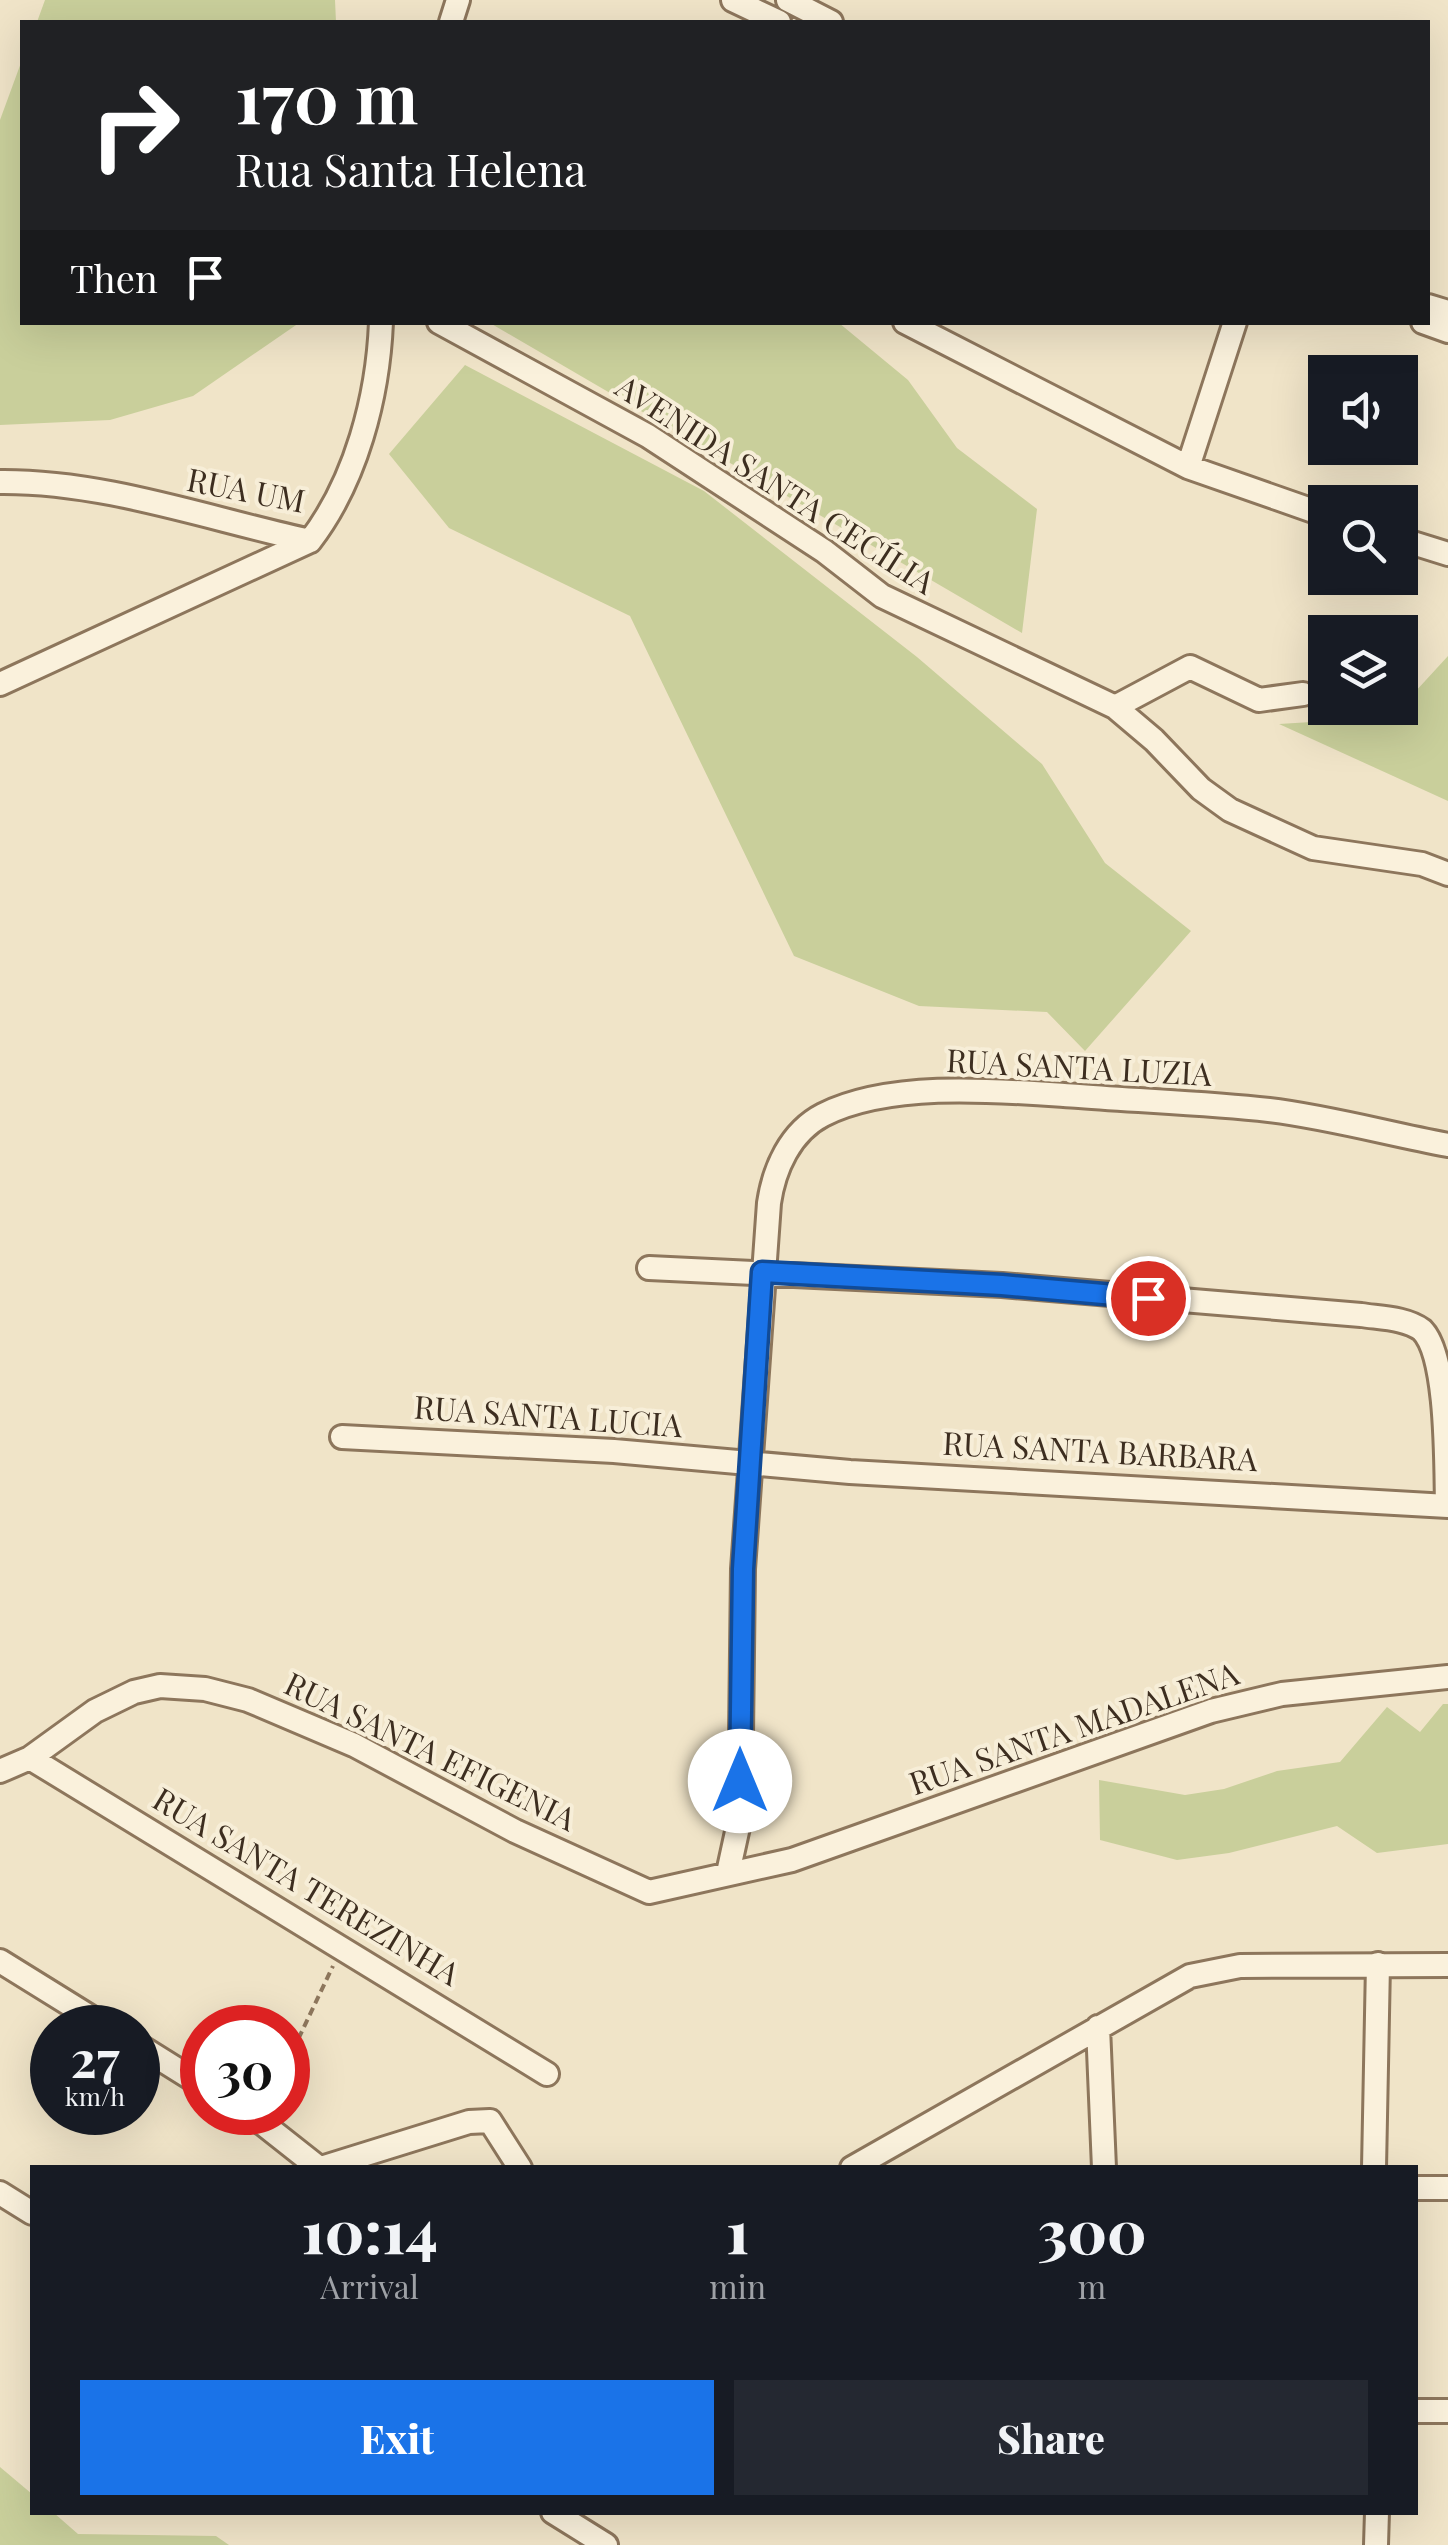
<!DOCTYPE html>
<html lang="en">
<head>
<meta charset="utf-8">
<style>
  body { margin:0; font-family:"Playfair Display",serif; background:#242831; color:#f1f3f6; height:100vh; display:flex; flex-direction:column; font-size:38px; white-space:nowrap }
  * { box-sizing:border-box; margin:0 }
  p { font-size:32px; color:#9ea1a6 }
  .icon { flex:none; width:55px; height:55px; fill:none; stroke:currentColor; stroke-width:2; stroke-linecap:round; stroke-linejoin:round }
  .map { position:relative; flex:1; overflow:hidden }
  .panel { position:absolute; left:30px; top:2165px; width:1388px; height:350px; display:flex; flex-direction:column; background:#171b24; border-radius:0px; box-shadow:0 10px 40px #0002 }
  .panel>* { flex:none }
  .banner { position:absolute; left:20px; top:20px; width:1410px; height:305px; border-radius:0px; box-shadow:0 10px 40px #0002; background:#202124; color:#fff; overflow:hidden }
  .buttons { position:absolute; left:1308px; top:355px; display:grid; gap:20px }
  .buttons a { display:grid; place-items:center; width:110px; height:110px; border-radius:0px; background:#171b24; box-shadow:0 10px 40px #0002; font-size:50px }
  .speed { position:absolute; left:30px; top:2005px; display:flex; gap:20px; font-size:50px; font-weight:700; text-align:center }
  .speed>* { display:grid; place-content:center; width:130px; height:130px; border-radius:50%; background:#171b24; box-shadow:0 10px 40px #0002; line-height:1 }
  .speed small { font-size:25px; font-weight:400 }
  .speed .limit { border:15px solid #d22; background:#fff; color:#111 }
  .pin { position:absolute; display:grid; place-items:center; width:85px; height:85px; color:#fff; margin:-42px; border:5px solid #fff; border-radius:50%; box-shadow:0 2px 10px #0007 }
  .me { position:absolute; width:110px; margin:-55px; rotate:0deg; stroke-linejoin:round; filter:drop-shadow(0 0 8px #0008) }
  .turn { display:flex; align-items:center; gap:35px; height:210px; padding:0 50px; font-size:45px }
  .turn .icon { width:130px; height:130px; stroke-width:2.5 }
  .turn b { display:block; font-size:70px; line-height:85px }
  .then { display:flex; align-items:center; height:95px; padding:0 50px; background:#0003; gap:20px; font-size:38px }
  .eta { display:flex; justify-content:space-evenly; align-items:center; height:170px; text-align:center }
  .eta b { font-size:60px; font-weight:800; line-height:70px }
  .primary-button { display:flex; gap:20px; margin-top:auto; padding:20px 50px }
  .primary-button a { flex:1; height:115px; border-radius:0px; background:#1a73e8; color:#fff; font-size:40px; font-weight:800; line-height:115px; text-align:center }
  .primary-button a+a { background:#242831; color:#f1f3f6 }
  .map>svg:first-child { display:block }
</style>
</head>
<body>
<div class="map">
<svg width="1448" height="2545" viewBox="0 0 1448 2545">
  <rect width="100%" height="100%" fill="#f0e4c8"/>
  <path fill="#c9cf9b" d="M 45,0 L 335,0 L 336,22 L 37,22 Z
    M 22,60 L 22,322 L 299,323 L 193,396 L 110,420 L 0,425 L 0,120 Z
    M 490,323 L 839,323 L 908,380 L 957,448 L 1037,509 L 1022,633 Z
    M 465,365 L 704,491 L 917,657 L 1042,764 L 1105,863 L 1191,931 L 1085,1051 L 1047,1012 L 919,1006 L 794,956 L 630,616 L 449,528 L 389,454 Z
    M 1448,656 L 1448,801 L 1279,724 L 1392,717 Z
    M 1443,1704 L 1448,1704 L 1448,1844 L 1377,1853 L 1337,1826 L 1229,1853 L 1177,1860 L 1100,1840 L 1099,1780 L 1185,1795 L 1224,1789 L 1277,1771 L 1340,1762 L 1387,1707 L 1420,1732 Z
    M 0,2467 L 32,2494 L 32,2512 L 54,2513 L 78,2534 L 216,2536 L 229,2545 L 0,2545 Z"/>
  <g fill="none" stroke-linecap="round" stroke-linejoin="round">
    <defs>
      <path id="minor" d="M 733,0 L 779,22
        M 788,0 L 831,22
        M 451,22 L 458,0
        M 1428,306 L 1448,312
        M 439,322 L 648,436 L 824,551 L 882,596 L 1115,707 L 1154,740 L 1201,789 L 1230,810 L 1313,848 L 1422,864 L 1448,874
        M 905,322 L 1188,467 L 1325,515
        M 1423,322 L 1448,331
        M 1188,467 L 1235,322
        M 0,482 C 104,481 209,519 310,541 C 356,481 378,397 381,322
        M 1400,539 L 1448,554
        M 0,684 L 310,541
        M 1115,707 L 1190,667 L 1259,700 L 1303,694
        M 649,1268 L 1002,1285 L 1361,1315 C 1381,1318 1406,1318 1422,1330 C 1448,1356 1446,1464 1447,1506
        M 342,1437 L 614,1451 L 850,1472 L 1448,1506
        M 30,1758 L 547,2074
        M 0,1771 L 30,1758 L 95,1711 L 134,1692 L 160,1686 L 205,1689 L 248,1700 L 354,1745 L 515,1831 L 649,1892 L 792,1860 L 1211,1711 L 1282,1694 L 1448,1677
        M 728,1873 L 740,1818 L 743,1569 L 769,1203 C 774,1169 790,1132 823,1115 C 892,1080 1003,1091 1079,1096 C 1142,1101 1206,1103 1269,1110 C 1328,1117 1389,1134 1448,1145
        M 0,1961 L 108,2028
        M 1098,2027 L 1104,2168
        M 138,2045 L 202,2085
        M 248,2112 L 319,2168
        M 321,2168 L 469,2122 L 490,2121 L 520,2168
        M 852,2168 L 1190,1976 L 1240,1966 L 1448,1965
        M 1374,2168 L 1378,1964
        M 1415,2188 L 1448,2188
        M 0,2193 L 32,2213
        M 1415,2411 L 1448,2411
        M 553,2512 L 606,2545
        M 1376,2545 L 1377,2512"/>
    </defs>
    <use href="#minor" stroke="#8d765c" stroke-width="28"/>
    <path stroke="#8d765c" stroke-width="4" stroke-dasharray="8 5" stroke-linecap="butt" d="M 288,2076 L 294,2048 L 333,1966"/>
    <use href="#minor" stroke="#faf1dc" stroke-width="22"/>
  </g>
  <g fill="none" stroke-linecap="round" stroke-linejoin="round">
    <defs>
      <path id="route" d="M 740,1781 L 743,1569 L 762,1272 L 1002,1285 L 1148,1298"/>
    </defs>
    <use href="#route" stroke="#114b97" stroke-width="25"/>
    <use href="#route" stroke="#1a73e8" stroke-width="18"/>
  </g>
  <g text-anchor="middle" stroke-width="8" stroke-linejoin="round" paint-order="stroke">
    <g font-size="32" fill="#3d2e20" stroke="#f7eed8">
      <text transform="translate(775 485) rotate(33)" y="11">AVENIDA SANTA CECÍLIA</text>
      <text transform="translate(246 491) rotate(11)" y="11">RUA UM</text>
      <text transform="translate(1079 1068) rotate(3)" y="11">RUA SANTA LUZIA</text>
      <text transform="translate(548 1417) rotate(4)" y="11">RUA SANTA LUCIA</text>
      <text transform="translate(1100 1452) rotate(3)" y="11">RUA SANTA BARBARA</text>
      <text transform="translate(1074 1729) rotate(-19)" y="11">RUA SANTA MADALENA</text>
      <text transform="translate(430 1752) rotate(26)" y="11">RUA SANTA EFIGENIA</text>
      <text transform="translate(306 1887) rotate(31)" y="11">RUA SANTA TEREZINHA</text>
    </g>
  </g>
</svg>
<div class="buttons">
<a><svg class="icon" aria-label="sound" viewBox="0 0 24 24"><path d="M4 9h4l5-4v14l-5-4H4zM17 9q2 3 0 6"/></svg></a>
<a><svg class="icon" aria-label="search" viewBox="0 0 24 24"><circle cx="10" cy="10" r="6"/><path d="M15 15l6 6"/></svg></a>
<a><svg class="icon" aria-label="layers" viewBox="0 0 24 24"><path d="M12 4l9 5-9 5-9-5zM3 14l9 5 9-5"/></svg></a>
</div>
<div class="speed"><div>27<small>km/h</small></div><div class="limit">30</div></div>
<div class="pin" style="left:1148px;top:1298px;background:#d93025"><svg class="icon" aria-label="arrive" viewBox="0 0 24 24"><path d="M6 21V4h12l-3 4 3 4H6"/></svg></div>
<svg class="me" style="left:740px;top:1781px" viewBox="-20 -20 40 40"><circle r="19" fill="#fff"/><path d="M0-13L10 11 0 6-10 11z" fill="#1a73e8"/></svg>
<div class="banner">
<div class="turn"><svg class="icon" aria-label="right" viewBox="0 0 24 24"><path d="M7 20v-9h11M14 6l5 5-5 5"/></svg><div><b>170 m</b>Rua Santa Helena</div></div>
<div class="then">Then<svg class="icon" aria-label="arrive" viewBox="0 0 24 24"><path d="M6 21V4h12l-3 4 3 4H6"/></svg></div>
</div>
<section class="panel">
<div class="eta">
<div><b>10:14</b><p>Arrival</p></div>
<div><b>1</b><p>min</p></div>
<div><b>300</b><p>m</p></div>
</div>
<div class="primary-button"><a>Exit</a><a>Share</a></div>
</section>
</div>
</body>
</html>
